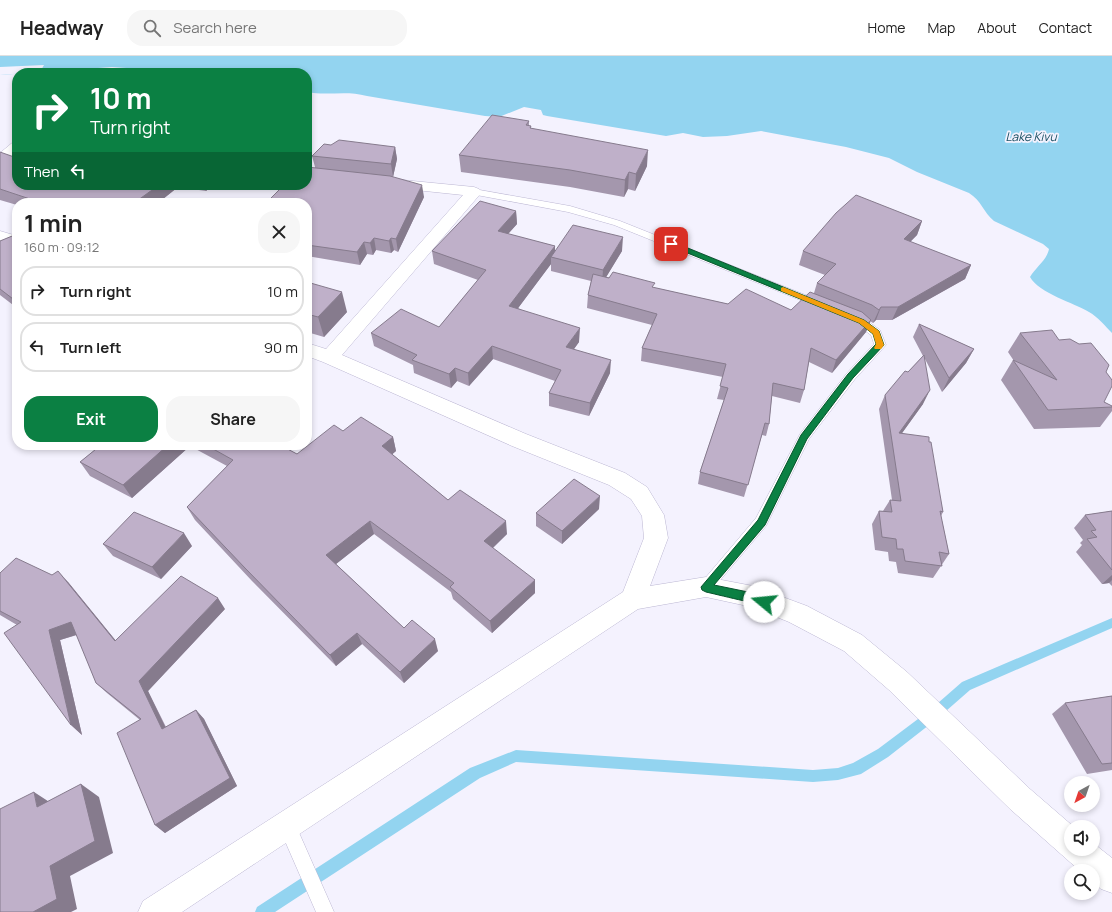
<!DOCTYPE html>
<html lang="en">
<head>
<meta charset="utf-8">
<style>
  body { margin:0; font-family:Manrope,sans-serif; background:#f6f6f6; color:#222; height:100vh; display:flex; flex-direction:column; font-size:15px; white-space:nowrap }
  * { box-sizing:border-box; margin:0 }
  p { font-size:13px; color:#767676 }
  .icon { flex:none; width:22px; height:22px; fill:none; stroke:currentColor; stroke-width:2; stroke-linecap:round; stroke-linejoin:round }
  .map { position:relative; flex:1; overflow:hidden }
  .details { position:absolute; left:12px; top:142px; width:300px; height:252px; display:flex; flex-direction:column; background:#fff; border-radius:16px; box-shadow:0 2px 6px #0003 }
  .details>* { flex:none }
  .guide { position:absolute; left:12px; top:12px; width:300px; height:122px; border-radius:16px; box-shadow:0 2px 6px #0003; background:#0b8043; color:#fff; overflow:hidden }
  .needle { width:26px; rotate:220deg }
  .tools { position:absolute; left:1064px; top:720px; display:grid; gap:8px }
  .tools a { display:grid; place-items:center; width:36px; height:36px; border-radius:50%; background:#fff; box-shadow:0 2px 6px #0003; font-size:20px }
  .pin { position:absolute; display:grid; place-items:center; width:34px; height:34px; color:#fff; margin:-17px; border-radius:8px; box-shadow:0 2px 6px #0006 }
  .me { position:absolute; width:44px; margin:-22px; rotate:287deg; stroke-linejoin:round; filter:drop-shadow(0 0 3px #0008) }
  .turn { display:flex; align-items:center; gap:14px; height:84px; padding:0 12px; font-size:18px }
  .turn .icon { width:52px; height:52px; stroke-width:2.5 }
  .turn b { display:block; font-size:28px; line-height:34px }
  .then { display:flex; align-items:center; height:38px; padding:0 12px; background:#0003; gap:8px; font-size:15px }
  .round { display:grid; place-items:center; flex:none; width:42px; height:42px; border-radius:16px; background:#f6f6f6 }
  .overview { display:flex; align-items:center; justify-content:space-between; height:68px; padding:0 12px }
  h1 { font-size:24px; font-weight:700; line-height:30px }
  .button { display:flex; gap:8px; margin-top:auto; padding:8px 12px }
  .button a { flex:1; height:46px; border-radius:16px; background:#0b8043; color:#fff; font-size:16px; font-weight:700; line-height:46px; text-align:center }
  .button a+a { background:#f6f6f6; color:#222 }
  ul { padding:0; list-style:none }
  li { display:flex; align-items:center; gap:12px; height:50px; margin:0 8px 6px; padding:0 4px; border:2px solid #e0e0e0; border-radius:16px }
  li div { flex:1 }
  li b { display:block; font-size:15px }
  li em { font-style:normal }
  header { display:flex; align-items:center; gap:24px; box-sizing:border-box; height:56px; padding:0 20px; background:#fff; border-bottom:1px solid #e0e0e0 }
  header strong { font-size:19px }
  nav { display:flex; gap:22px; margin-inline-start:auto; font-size:14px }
  .search { width:280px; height:36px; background:#f6f6f6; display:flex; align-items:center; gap:10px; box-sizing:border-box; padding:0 14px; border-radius:16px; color:#767676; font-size:15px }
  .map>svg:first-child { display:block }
</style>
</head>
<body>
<header>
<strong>Headway</strong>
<div class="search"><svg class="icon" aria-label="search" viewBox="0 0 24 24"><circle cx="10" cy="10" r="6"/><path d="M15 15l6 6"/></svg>Search here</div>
<nav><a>Home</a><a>Map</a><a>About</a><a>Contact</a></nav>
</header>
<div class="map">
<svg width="1112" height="856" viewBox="0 0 1112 856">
  <rect width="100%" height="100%" fill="#f4f2fe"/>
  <path fill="#93d4f0" d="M 0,0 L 1112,0 L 1112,277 C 1105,270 1098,261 1089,256 C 1074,247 1039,237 1030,221 C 1035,212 1047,204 1049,193 L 1043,188 L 994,165 C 983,156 982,145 969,137 L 917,116 L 889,102 L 846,91 L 761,75 L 727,80 L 703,81 L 683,77 L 666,80 L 547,60 L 543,59 L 541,54 L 524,51 L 499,61 L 485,60 L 367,40 C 346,34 328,40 307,36 L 307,17 L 197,17 L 112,11 L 0,19 Z"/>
  <path fill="#f4f2fe" d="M 44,9 L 40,16 L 0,19 L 0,11 Z"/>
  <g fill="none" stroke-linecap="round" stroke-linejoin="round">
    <path fill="#93d4f0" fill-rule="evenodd" d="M 1112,562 L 1112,572 L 970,634 L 938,662 L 888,701 L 861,718 L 838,724 L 813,726 L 516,706 L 480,722 L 275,856 L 255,856 L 257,851 L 470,712 L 516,694 L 813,714 L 838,712 L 853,707 L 878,693 L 930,654 L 962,626 Z"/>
    <defs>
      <path id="lane" d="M 474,133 L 570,150 L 620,165 L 823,246 L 824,248 L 823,250 L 815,250 L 614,169 L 568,156 L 471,138 L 469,136 L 471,134 Z
        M 854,259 L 866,264 L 880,274 L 886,289 L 855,323 L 809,383 L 766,470 L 711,535 L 706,537 L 701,535 L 699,531 L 701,527 L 756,462 L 800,378 L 847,317 L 874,288 L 871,279 L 850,264 L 849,262 L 850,260 Z
        M 287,760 L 293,763 L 334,856 L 316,856 L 278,769 L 281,763 Z"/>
      <path id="street" d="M 17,86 L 17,97 L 5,107 L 0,108 L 0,97 L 12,87 Z
        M 392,123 L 474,131 L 479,133 L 482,136 L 342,299 L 526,378 L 625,417 L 647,431 L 664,459 L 668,482 L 650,530 L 706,521 L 753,530 L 807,550 L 862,579 L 907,616 L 1030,733 L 1074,771 L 1071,771 L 1071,793 L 1093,793 L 1093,787 L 1112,802 L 1112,837 L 1101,833 L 1093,826 L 1093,815 L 1080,815 L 1010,753 L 889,634 L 844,595 L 789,566 L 752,551 L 706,541 L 638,553 L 182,856 L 138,856 L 143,845 L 623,536 L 644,482 L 642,460 L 631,443 L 609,429 L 512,390 L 323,306 L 307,300 L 307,287 L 326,293 L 463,139 L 387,131 L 384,128 L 387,125 Z
        M 0,175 L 17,180 L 17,191 L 0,186 Z"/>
    </defs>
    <use href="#lane" stroke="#bcb7d3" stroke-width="1"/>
    <use href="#street" stroke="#bcb7d3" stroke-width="1"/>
    <use href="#lane" fill="#fff" fill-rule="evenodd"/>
    <use href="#street" fill="#fff" fill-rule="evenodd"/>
  </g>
  <path fill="#a497ad" d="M 529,65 L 529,70 L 531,70 L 531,72 L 647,110 L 635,135 L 628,133 L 624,141 L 570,131 L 461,116 L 459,99 Z
    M 331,89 L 395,91 L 397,103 L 393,121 L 391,121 L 424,141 L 398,196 L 394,194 L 391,197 L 376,194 L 373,199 L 367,198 L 360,209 L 307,200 L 307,147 L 315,111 L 312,100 Z
    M 0,96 L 17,129 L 212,129 L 206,135 L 178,131 L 158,147 L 17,147 L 17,149 L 0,144 Z
    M 516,155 L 517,168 L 508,178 L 555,190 L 555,196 L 622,195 L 606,221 L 728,248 L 791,254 L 814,237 L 817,227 L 825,219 L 799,209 L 803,195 L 922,165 L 917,179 L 910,186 L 971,209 L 965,223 L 892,264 L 876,264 L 873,267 L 870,265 L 866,276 L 832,317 L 809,306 L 804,334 L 800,347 L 772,340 L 769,368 L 766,380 L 762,379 L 744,441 L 698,428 L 700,416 L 724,344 L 717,343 L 723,321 L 641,305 L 642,292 L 652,269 L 587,252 L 588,239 L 591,225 L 551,215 L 551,208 L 518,252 L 579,286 L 574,293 L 610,317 L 589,360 L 549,350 L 549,337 L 555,325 L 493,303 L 469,330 L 457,325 L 451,332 L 414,317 L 413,309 L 374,290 L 371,277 L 439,271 L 478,224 L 434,208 L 432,195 Z
    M 17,178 L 17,252 L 0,239 L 0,185 Z
    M 307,226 L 347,256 L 324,281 L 307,276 Z
    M 919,268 L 974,293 L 966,307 L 942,336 L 925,303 L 923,348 L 902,377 L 929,386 L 943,456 L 941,460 L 949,498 L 933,522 L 898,517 L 896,506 L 889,505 L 888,496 L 875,494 L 872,468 L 879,455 L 883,455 L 890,444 L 892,444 L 879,353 L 885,339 L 908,316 L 923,300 L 913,281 Z
    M 1020,277 L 1079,288 L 1106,316 L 1104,346 L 1112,350 L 1112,355 L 1100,371 L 1034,373 L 1001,324 L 1013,304 L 1014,305 L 1008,296 Z
    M 343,375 L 393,381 L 396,395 L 392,398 L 448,444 L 507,478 L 493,492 L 535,537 L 492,577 L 453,543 L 451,536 L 374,478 L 336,508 L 404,572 L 438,595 L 404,627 L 362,588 L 336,610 L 252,525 L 195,464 L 187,451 L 227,410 L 190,390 L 132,442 L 90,420 L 80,406 L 101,389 L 280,389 L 297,398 Z
    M 599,453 L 562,488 L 536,470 L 536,457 Z
    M 1112,455 L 1112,530 L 1109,527 L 1102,528 L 1076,496 L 1082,489 L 1080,487 L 1083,484 L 1074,472 L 1085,459 Z
    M 103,488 L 192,490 L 161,523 L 113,500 Z
    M 0,517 L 52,519 L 68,526 L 116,585 L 225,553 L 148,635 L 166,671 L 196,654 L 204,663 L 237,730 L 165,777 L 155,769 L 140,664 L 107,637 L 96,627 L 77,579 L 60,584 L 82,679 L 71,669 L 17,569 L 0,559 Z
    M 1112,640 L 1112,714 L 1087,718 L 1052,658 L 1065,647 Z"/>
  <path fill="#867b8d" d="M 395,91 L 397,103 L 393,121 L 391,108 Z
    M 648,94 L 647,110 L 635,135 L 636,118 Z
    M 629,116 L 628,133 L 624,141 L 625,124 Z
    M 159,129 L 178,129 L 178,131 L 158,147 L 134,147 Z
    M 203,129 L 212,129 L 206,135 Z
    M 422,129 L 424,141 L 398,196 L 396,183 Z
    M 516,155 L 517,168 L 499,188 L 498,175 Z
    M 922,165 L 917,179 L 899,197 L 904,183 Z
    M 623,181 L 622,195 L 602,228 L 603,214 Z
    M 374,182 L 376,194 L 373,199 L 370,187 Z
    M 391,182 L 394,194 L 391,197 L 389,185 Z
    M 364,186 L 367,198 L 360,209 L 357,196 Z
    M 555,190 L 555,202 L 551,201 L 551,208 L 510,263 L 509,250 Z
    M 971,209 L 965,223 L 892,264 L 898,251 Z
    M 342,236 L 347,256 L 324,281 L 318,261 Z
    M 881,251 L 876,264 L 873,267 L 879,254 Z
    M 871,264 L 866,276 L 832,317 L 836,304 Z
    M 580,272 L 579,286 L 566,304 L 566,291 Z
    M 492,290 L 493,303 L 469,330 L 468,317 Z
    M 974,293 L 966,307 L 942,336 L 949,322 Z
    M 611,304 L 610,317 L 589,360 L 590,347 Z
    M 455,312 L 457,325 L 451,332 L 449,318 Z
    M 930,334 L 923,348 L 892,391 L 899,377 Z
    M 393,381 L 396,395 L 386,404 L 382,390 Z
    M 168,389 L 189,389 L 190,390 L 132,442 L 123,429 Z
    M 600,440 L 599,453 L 562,488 L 562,475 Z
    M 370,465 L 374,478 L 331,512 L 326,499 Z
    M 506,465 L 507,478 L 486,498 L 484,485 Z
    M 184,477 L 192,490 L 161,523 L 152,511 Z
    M 58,515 L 68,526 L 125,596 L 115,585 Z
    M 1112,519 L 1112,524 L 1109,527 L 1102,528 Z
    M 535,524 L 535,537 L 492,577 L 490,565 Z
    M 218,542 L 225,553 L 148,635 L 171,683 L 162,673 L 139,625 Z
    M 71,566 L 82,577 L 60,584 L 82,679 L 71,669 L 49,574 Z
    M 357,577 L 362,588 L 336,610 L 330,599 Z
    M 435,583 L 438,595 L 404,627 L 400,616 Z
    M 196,654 L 204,663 L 237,730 L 165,777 L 155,769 Z
    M 81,728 L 99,741 L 113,797 L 70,820 L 77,853 L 71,856 L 33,856 L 50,810 Z
    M 34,736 L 54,749 L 37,751 Z"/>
  <path fill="#bfb0c9" stroke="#867b8d" d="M 492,59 L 529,65 L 526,69 L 531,70 L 530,72 L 648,94 L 636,118 L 629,116 L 625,124 L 570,114 L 459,99 Z
    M 339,84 L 395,91 L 391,108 L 312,100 L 324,88 L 331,89 Z
    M 0,96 L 17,102 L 17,129 L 159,129 L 134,147 L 42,147 L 0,133 Z
    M 307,111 L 390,120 L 422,129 L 396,183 L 391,182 L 389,185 L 374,182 L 370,187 L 364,186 L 357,196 L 307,189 L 307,147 L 266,147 L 284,129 L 307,129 Z
    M 856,139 L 922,165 L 904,183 L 971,209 L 898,251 L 881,251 L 879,254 L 872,249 L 817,227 L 836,208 L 803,195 L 836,157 Z
    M 480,145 L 516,155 L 498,175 L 555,190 L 509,250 L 580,272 L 566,291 L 611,304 L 590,347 L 549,337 L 561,314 L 492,290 L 468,317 L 455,312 L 449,318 L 412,304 L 417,299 L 371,277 L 401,253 L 439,271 L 486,214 L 432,195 Z
    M 573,169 L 623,181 L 603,214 L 551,201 Z
    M 17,178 L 17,246 L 0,233 L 0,185 Z
    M 613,216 L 655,227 L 652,231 L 728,248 L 746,233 L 791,254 L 810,236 L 862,256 L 871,264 L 836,304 L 811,292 L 804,334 L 773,327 L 769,368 L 765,367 L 748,429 L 700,416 L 728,332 L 720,330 L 726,308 L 642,292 L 657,258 L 588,239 L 593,218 L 609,222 Z
    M 307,226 L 342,236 L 318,261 L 307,258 Z
    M 919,268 L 974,293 L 949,322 Z
    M 1052,274 L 1059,284 L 1070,283 L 1079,288 L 1091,287 L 1109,309 L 1106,316 L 1112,324 L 1112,330 L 1104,346 L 1112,350 L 1112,351 L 1048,354 L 1013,304 L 1057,324 L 1020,277 Z
    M 924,299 L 930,334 L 899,377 L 929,381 L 929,386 L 931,386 L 943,456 L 940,455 L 949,498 L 939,496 L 942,510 L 905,505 L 903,493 L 897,493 L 896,483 L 882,481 L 879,455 L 892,456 L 890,444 L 901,445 L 885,339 L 905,315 L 908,316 Z
    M 361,361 L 393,381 L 382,390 L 448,444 L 460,434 L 506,465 L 484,485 L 535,524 L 490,565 L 450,531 L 454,527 L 370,465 L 326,499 L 404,572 L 412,564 L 435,583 L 400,616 L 357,577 L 330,599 L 245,512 L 187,451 L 233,404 L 206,389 L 280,389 L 297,398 L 334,369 L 343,375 Z
    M 101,389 L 168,389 L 123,429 L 80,406 Z
    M 574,423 L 600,440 L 562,475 L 536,457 Z
    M 1112,455 L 1112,514 L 1087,483 L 1097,481 L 1091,475 L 1096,474 L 1085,459 Z
    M 134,456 L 184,477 L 152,511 L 103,488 Z
    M 16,502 L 52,519 L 58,515 L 115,585 L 181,520 L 218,542 L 139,625 L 162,673 L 196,654 L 230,722 L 155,769 L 117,677 L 141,663 L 96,627 L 71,566 L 49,574 L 71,669 L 4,577 L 21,566 L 0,555 L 0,517 Z
    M 1112,640 L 1112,707 L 1102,708 L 1065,647 Z
    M 81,728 L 95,785 L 50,810 L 57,843 L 33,856 L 0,856 L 0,753 L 34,736 L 37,751 Z"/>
  <path fill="#0b8043" stroke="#07532c" d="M 668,186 L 673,186 L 864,264 L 879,275 L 884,289 L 853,322 L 807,383 L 765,469 L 714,529 L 753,537 L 768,542 L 769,546 L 768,549 C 763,550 715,538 706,536 L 702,534 L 701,531 L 758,464 L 801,379 L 848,318 L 876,288 L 873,278 L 859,267 L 668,189 Z"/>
  <path fill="#f59e0b" d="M 783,231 L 864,264 L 879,275 L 884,289 L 881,293 L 875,293 L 874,292 L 876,288 L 873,278 L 859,267 L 781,235 L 781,232 Z"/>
  <g text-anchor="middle" stroke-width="3.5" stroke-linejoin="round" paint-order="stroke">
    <g font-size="12" font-style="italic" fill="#184e61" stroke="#f4f2fe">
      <text x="1031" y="85">Lake Kivu</text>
    </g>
  </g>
</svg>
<div class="tools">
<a><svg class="needle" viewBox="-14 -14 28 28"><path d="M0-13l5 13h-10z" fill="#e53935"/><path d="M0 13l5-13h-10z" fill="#767676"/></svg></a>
<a><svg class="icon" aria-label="sound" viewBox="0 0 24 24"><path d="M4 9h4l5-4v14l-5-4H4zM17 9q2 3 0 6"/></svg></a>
<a><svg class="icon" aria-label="search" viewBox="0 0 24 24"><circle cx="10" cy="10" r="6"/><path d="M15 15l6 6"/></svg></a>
</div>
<div class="pin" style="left:671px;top:188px;background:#d93025"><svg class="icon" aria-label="arrive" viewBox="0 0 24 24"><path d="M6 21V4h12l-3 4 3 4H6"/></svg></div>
<svg class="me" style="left:764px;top:546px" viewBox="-20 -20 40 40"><circle r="19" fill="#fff"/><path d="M0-13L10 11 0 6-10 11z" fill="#0b8043"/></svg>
<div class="guide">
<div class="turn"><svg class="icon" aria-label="right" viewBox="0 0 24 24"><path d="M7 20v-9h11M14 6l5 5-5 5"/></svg><div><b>10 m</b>Turn right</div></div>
<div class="then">Then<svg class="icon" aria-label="left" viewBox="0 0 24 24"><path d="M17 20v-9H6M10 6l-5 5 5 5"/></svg></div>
</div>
<section class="details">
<div class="overview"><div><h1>1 min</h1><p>160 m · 09:12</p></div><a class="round"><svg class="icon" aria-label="close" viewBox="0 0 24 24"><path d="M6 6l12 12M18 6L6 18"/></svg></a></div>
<ul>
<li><svg class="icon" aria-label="right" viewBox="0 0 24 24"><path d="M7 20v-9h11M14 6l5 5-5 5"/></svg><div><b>Turn right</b></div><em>10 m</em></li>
<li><svg class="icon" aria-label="left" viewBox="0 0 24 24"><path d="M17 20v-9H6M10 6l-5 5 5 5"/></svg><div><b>Turn left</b></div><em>90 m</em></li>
</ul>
<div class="button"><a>Exit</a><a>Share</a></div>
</section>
</div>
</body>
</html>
